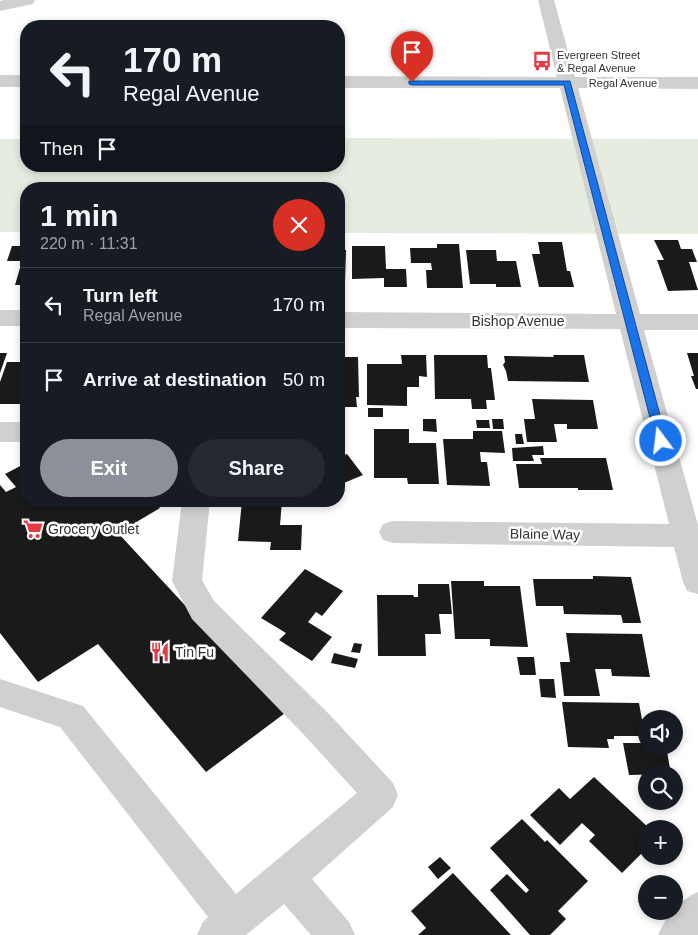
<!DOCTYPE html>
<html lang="en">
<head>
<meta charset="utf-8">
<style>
  body { margin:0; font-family:Arial,sans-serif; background:#242831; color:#f1f3f6; height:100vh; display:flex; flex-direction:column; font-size:19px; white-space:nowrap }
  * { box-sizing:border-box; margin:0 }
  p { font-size:16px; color:#9ea1a6 }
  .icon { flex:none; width:28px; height:28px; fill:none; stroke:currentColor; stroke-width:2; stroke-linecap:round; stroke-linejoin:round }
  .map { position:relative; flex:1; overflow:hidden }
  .details { position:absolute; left:20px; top:182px; width:325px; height:325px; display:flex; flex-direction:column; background:#171b24; border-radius:20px; box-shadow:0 2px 8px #0003 }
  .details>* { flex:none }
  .top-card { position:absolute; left:20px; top:20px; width:325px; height:152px; border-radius:20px; box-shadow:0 2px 8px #0003; background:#171b24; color:#f1f3f6; overflow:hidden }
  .tools { position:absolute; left:638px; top:710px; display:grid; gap:10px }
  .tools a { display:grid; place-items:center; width:45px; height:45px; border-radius:50%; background:#171b24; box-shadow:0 2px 8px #0003; font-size:25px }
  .pin { position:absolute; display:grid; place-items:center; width:42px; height:42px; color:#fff; margin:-51px -21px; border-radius:50% 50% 50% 0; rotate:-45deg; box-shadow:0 0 5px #0007 }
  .pin .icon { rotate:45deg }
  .me { position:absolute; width:55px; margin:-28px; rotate:345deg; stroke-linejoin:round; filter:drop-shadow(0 0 4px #0008) }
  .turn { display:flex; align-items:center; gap:18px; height:105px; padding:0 20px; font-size:22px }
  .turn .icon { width:65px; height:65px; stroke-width:2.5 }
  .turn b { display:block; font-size:35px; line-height:42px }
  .then { display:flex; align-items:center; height:48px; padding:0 20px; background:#0003; gap:10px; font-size:19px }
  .round { display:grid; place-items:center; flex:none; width:52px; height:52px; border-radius:26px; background:#242831 }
  .overview { display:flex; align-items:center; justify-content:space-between; height:85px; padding:0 20px }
  h1 { font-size:30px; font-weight:600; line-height:38px }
  .primary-button { display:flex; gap:10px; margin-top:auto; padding:10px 20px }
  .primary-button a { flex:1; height:58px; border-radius:30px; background:#8c9099; color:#fff; font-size:20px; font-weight:600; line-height:58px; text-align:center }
  .primary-button a+a { background:#242831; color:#f1f3f6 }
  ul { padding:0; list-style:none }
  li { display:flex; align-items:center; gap:15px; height:75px; padding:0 20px; border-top:1px solid #363941 }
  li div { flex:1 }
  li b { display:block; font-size:19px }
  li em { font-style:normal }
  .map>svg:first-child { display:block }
</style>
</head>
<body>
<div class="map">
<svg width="698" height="935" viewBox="0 0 698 935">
  <rect width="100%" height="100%" fill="#fff"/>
  <path fill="#e6ecdf" d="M 339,138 L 698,139 L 698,234 L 339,233 L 339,189 L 26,189 L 26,232 L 0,232 L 0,139 L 26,139 L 26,166 L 339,166 Z"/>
  <path fill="#1a1a1a" d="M 654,240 L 678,240 L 681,249 L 692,249 L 697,262 L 689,262 L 698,290 L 668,291 L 657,260 L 664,260 Z
    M 538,242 L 562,242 L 567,271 L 570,271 L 574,287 L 539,287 L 532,254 L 540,254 Z
    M 437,244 L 459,244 L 463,288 L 427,288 L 426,270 L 432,270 L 431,263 L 411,263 L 410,248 L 437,248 Z
    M 12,246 L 26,246 L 26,261 L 7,261 Z
    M 352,246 L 385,246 L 386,269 L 406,269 L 407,287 L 384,287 L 384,278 L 352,279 Z
    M 339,250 L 346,250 L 345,282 L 339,282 Z
    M 466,250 L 496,250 L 497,261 L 516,261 L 521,287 L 496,287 L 496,284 L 470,284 Z
    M 20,268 L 26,268 L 26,285 L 15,285 Z
    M 0,353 L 7,353 L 0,373 Z
    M 687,353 L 698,353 L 698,389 L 696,389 L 691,376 L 694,376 Z
    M 401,355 L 426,355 L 427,377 L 419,376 L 419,387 L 407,387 L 407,406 L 367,405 L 367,364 L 402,364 Z
    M 434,355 L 487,355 L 488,368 L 491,368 L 495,400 L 486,400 L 487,409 L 472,409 L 471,399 L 435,399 Z
    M 553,355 L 584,355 L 589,382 L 508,381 L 506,371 L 503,365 L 505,362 L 504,356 L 554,357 Z
    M 339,357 L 358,357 L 359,397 L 356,397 L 357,407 L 339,407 Z
    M 7,362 L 26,362 L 26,404 L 0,404 L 0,382 Z
    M 532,399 L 593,400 L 598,429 L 567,429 L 567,424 L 554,424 L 557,442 L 527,442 L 524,419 L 535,419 Z
    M 368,408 L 383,408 L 383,417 L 368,417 Z
    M 423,419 L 436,419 L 437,432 L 423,431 Z
    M 492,419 L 503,419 L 504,429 L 493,429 Z
    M 476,420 L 489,420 L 490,428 L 477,428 Z
    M 374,429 L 409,429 L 409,443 L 436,443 L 439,484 L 408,484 L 407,478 L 374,478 Z
    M 473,431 L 502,431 L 505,453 L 480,452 L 481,462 L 487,462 L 490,486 L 447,485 L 443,439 L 473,439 Z
    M 515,434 L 522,434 L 524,444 L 516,444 Z
    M 543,446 L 544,455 L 532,455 L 534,461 L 513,461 L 512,448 Z
    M 347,454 L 363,475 L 339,485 L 339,457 Z
    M 540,458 L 606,458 L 613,490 L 578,490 L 578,488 L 519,488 L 516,464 L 542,464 Z
    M 26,463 L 26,501 L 154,501 L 160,508 L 118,533 L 285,713 L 206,772 L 98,644 L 38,682 L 0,633 L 0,485 L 6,492 L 16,487 L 5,474 Z
    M 242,501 L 282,501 L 280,525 L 302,525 L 301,550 L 270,550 L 271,542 L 238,541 Z
    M 305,569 L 343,591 L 322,616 L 316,612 L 308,622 L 332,637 L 312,661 L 279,640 L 286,633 L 261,618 Z
    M 593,576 L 631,577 L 641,623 L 623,623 L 621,615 L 564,614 L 563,606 L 536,606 L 533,579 L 593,579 Z
    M 451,581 L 484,581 L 484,586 L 520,586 L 528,647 L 490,646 L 490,639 L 455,639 Z
    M 418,584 L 449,584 L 452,614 L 439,614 L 441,634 L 425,634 L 426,656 L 378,656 L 377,595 L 413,595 L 414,597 L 418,597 Z
    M 566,633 L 642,634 L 650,677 L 612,676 L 611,669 L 595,669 L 600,696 L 564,696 L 560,662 L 570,662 Z
    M 354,643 L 362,644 L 360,653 L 351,652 Z
    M 334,653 L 358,659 L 355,668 L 331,663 Z
    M 517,657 L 534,657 L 536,675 L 520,675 Z
    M 539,679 L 554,679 L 556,698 L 541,697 Z
    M 562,702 L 639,703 L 645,736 L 614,736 L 614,739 L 607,739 L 609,748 L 568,747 Z
    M 623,743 L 646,743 L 646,746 L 666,746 L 671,774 L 629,775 Z
    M 594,777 L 650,829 L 646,829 L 646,849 L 622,873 L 589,841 L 595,835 L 582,823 L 560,845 L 530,815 L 559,788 L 570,799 Z
    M 522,819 L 545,842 L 547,840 L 588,881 L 558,911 L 566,919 L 550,935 L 530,935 L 490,890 L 507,874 L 526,893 L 529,890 L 490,848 Z
    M 440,857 L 451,868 L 438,879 L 428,867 Z
    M 453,873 L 511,935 L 418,935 L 426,928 L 411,911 Z"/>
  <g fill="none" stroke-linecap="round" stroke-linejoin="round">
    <path fill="#d0d0d0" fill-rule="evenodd" d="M 4,0 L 35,0 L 33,4 L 0,11 L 0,1 Z
      M 538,0 L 554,0 L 575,77 L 698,77 L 698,89 L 578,88 L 640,314 L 698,314 L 698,330 L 644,330 L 698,525 L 698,594 L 687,591 L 683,582 L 674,547 L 393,543 L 383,540 L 379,532 L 383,524 L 393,521 L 669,524 L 620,329 L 339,328 L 339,312 L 616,314 L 560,88 L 339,88 L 339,76 L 557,77 Z
      M 0,75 L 26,75 L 26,87 L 0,87 Z
      M 0,310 L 26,310 L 26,326 L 0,326 Z
      M 0,422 L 26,422 L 26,442 L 0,442 Z
      M 182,501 L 210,501 L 202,580 L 214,601 L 330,715 L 393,783 L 398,795 L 393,807 L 312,879 L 349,922 L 355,935 L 311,935 L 284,904 L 246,935 L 197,935 L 203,922 L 208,917 L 60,727 L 0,707 L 0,679 L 83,706 L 236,894 L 357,793 L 306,737 L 192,619 L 172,581 Z
      M 698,892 L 698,935 L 658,935 C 666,916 679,900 698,892 Z"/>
  </g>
  <path fill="#1a73e8" stroke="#114b97" d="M 409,81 L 570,81 L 667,441 L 665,443 L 661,445 L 656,441 L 564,85 L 412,85 L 409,84 Z"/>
  <defs>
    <symbol id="bus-bare" viewBox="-9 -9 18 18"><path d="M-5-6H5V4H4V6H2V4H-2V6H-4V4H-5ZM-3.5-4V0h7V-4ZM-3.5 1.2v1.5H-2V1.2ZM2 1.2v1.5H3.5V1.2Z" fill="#e63946" stroke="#fff" stroke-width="2.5" paint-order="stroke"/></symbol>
    <symbol id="supermarket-bare" viewBox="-9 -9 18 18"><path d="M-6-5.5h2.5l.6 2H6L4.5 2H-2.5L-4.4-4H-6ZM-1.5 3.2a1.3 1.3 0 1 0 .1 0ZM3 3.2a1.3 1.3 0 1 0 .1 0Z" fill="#e63946" stroke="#fff" stroke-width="2.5" paint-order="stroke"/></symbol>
    <symbol id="restaurant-bare" viewBox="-9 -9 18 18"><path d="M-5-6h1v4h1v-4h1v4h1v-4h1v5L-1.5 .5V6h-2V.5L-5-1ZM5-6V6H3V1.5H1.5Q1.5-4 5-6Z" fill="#e63946" stroke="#fff" stroke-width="2.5" paint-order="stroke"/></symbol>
  </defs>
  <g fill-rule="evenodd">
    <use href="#bus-bare" x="528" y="47" width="28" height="28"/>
    <use href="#supermarket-bare" x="19" y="515" width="28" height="28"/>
    <use href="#restaurant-bare" x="146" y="638" width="28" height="28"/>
  </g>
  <g text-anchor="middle" stroke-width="5" stroke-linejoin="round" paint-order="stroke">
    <g font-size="11" fill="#333" stroke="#fff" text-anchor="start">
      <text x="557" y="59">Evergreen Street<tspan x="557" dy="13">&amp; Regal Avenue</tspan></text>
    </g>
    <g font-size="11" fill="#333" stroke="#fff">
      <text x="623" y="87">Regal Avenue</text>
    </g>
    <g font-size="14" fill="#333" stroke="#fff">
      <text x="518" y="326">Bishop Avenue</text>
      <text transform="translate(545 534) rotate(1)" y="5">Blaine Way</text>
    </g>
    <g font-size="14" fill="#333" stroke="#fff" text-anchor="start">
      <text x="48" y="534">Grocery Outlet</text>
      <text x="175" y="657">Tin Fu</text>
    </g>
  </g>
</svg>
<div class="tools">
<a><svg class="icon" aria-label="sound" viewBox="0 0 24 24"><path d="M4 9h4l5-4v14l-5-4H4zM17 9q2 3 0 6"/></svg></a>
<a><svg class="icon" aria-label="search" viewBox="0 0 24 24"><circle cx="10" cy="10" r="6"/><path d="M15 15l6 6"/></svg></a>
<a>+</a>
<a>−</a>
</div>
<div class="pin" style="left:412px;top:82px;background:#d93025"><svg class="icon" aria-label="arrive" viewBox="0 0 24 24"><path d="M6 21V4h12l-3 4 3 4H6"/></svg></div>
<svg class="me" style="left:661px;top:441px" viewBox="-20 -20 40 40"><circle r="17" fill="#1a73e8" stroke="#fff" stroke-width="3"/><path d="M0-11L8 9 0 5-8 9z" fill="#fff"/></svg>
<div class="top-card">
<div class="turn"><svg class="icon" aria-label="left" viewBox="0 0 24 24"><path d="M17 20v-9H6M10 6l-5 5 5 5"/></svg><div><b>170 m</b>Regal Avenue</div></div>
<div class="then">Then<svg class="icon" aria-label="arrive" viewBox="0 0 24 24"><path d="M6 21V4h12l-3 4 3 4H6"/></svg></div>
</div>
<section class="details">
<div class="overview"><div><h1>1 min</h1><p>220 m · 11:31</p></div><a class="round" style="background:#d93025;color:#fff"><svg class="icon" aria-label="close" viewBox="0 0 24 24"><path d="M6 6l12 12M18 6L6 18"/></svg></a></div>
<ul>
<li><svg class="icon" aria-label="left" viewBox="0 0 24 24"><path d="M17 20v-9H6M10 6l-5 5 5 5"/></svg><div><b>Turn left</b><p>Regal Avenue</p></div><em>170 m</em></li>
<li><svg class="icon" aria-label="arrive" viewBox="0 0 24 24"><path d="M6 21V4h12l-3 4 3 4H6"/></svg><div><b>Arrive at destination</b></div><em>50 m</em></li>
</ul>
<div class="primary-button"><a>Exit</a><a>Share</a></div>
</section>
</div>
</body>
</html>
